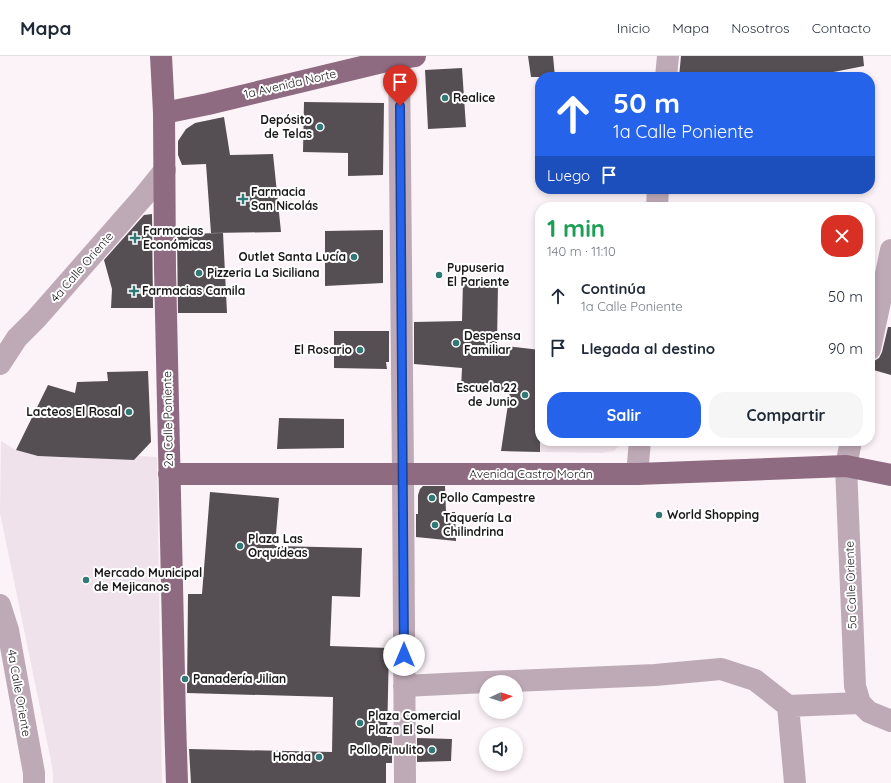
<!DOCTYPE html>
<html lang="es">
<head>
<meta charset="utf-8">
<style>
  body { margin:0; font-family:Quicksand,sans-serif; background:#f6f6f7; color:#1f2937; height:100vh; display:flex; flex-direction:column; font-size:15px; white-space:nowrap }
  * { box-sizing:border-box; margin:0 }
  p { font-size:13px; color:#747a83 }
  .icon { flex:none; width:22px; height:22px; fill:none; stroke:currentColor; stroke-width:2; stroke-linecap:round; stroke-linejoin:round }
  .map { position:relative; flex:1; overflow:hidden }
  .panel { position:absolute; left:535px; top:146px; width:340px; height:244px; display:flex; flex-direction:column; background:#fff; border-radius:16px; box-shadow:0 2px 6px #0003 }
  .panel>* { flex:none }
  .hud { position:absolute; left:535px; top:16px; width:340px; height:122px; border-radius:16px; box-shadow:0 2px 6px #0003; background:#2563eb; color:#fff; overflow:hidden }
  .needle { width:26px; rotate:86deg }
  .buttons { position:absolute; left:479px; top:619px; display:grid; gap:8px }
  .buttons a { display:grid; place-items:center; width:44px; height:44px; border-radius:50%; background:#fff; box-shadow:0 2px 6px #0003; font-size:20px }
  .pin { position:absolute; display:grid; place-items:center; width:34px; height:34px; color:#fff; margin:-41px -17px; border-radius:50% 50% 50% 0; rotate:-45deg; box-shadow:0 0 4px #0007 }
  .pin .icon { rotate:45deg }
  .me { position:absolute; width:44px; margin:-22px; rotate:0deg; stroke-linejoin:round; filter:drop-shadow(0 0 3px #0008) }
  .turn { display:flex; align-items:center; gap:14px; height:84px; padding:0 12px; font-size:18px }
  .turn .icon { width:52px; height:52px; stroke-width:2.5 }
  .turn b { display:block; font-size:28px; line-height:34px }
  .then { display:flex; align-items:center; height:38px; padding:0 12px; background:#0003; gap:8px; font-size:15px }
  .round { display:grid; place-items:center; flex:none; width:42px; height:42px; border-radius:16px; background:#f6f6f7 }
  .summary { display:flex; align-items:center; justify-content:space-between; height:68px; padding:0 12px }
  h1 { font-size:24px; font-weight:700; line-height:30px; color:#1e9e55 }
  .button { display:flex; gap:8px; margin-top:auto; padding:8px 12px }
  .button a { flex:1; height:46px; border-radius:16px; background:#2563eb; color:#fff; font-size:16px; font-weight:700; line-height:46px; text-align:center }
  .button a+a { background:#f6f6f7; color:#1f2937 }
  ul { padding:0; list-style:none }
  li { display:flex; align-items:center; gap:12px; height:52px; padding:0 12px }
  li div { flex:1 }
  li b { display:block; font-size:15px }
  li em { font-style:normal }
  header { display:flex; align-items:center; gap:24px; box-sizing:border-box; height:56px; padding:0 20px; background:#fff; border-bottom:1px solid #e0e1e3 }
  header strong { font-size:19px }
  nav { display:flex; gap:22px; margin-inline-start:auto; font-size:14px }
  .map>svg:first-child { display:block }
</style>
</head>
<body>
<header>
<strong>Mapa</strong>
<nav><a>Inicio</a><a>Mapa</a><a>Nosotros</a><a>Contacto</a></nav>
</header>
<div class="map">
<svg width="891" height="727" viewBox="0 0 891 727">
  <rect width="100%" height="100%" fill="#fcf3f8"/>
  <path fill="#f0e2ea" d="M 517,291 L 540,294 L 540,385 L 621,385 L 619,390 L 614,395 L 602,397 L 501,395 Z
    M 1,385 L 16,394 L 38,400 L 61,401 L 134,404 L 138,400 L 157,401 L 162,727 L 53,727 L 53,717 L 51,705 L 0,457 Z"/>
  <path fill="#554e52" d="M 528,0 L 553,0 L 555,21 L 531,21 Z
    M 681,0 L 863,0 L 864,10 L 808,21 L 679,21 Z
    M 462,12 L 466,71 L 428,73 L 425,14 Z
    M 304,46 L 384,47 L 383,119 L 348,120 L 348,97 L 303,96 Z
    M 224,61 L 230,99 L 273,98 L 281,176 L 211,177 L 206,108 L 182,109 L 178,99 L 178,85 L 186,73 L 195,67 Z
    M 152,158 L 153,252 L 111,252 L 112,233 L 104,204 L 144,159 Z
    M 383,174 L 383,227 L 325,230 L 325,175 Z
    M 223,177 L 227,257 L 178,257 L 177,178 Z
    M 463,225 L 498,227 L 497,289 L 540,294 L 540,396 L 501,395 L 510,335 L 461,333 L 462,312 L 414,308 L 414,266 L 462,265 Z
    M 888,271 L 891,271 L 891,319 L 870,313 L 870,305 L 874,305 L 879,302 L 882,296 Z
    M 334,275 L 389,275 L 389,306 L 386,306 L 387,313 L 334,312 Z
    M 148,315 L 151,386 L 134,404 L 61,401 L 38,400 L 16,394 L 48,329 L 75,337 L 77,326 L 108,325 L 107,316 Z
    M 279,362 L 344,363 L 344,392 L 277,393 Z
    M 423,430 L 445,430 L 446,456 L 455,456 L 456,485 L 416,481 L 416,458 L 418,458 L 418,439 L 420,433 Z
    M 210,436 L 279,442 L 275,490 L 362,492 L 360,541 L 332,540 L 330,590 L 389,592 L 387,681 L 392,681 L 392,707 L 386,707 L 386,727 L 191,727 L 189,693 L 332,696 L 333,641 L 187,637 L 188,538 L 202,538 Z
    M 417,682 L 452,683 L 451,705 L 417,706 Z"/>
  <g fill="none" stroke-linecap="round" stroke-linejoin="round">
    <path stroke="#beaab6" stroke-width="22" d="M 399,0 L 403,418 L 405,727
      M 666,21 L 668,0
      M 657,151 L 658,133
      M 870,293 L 891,194
      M 0,308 L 17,282 L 36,263 L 144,140 L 165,114
      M 851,385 L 846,410 L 855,630 L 860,647 L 869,656 L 891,665
      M 637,418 L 640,385
      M 0,549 L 8,574 L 34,717 L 34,727
      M 488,626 L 655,619 L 721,613 L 755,624 L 788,650 L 860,647
      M 404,630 L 486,626
      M 788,650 L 795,727"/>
    <path stroke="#8e6b81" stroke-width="22" d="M 161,0 L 164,57 L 165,213 L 175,664 L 177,727
      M 164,57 L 208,48 L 399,2 L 415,0
      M 169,418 L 637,418 L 846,410 L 891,419"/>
  </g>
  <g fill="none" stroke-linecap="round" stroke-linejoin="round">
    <defs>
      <path id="route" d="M 400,50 L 404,599"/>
    </defs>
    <use href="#route" stroke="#184099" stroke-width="10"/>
    <use href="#route" stroke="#2563eb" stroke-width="7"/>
  </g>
  <g fill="#307976" stroke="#fff" stroke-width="1.5">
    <circle cx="445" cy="42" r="4"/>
    <circle cx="320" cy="71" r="4"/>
    <path d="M241 137h4v4h4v4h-4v4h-4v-4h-4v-4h4z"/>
    <path d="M133 176h4v4h4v4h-4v4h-4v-4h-4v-4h4z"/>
    <circle cx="354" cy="201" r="4"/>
    <circle cx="199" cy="217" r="4"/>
    <circle cx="439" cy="219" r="4"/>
    <path d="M132 229h4v4h4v4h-4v4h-4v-4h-4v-4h4z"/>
    <circle cx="456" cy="287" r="4"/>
    <circle cx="360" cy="294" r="4"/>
    <circle cx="525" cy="339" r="4"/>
    <circle cx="129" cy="356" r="4"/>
    <circle cx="432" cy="442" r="4"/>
    <circle cx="659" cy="459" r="4"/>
    <circle cx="435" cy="469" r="4"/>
    <circle cx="240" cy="490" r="4"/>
    <circle cx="86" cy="524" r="4"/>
    <circle cx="185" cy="623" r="4"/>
    <circle cx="360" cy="667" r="4"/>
    <circle cx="432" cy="694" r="4"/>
    <circle cx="319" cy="701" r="4"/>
  </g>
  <g text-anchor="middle" stroke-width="4" stroke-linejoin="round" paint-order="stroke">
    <g font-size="12" fill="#191718" stroke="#fff">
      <text transform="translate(290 28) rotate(-13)" y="4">1a Avenida Norte</text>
      <text transform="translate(82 211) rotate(-49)" y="4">4a Calle Oriente</text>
      <text transform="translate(168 363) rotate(-91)" y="4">2a Calle Poniente</text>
      <text x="531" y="422">Avenida Castro Morán</text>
      <text transform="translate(851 529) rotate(-92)" y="4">5a Calle Oriente</text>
      <text transform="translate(19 637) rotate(80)" y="4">4a Calle Oriente</text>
    </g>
    <g font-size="12" font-weight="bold" fill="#191718" stroke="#fff" text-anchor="start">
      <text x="453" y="46">Realice</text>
      <text x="312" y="68" text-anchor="end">Depósito<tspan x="312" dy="14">de Telas</tspan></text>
      <text x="251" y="140">Farmacia<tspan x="251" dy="14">San Nicolás</tspan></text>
      <text x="143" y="179">Farmacias<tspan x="143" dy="14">Económicas</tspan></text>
      <text x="346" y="205" text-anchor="end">Outlet Santa Lucía</text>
      <text x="447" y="216">Pupuseria<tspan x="447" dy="14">El Pariente</tspan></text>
      <text x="207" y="221">Pizzeria La Siciliana</text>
      <text x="142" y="239">Farmacias Camila</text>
      <text x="464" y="284">Despensa<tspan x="464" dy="14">Familiar</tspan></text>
      <text x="352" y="298" text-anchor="end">El Rosario</text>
      <text x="517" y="336" text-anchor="end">Escuela 22<tspan x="517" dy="14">de Junio</tspan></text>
      <text x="121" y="360" text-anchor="end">Lacteos El Rosal</text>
      <text x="440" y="446">Pollo Campestre</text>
      <text x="667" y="463">World Shopping</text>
      <text x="443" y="466">Taquería La<tspan x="443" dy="14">Chilindrina</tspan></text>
      <text x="248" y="487">Plaza Las<tspan x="248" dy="14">Orquídeas</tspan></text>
      <text x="94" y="521">Mercado Municipal<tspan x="94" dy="14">de Mejicanos</tspan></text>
      <text x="193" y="627">Panadería Jilian</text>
      <text x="368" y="664">Plaza Comercial<tspan x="368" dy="14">Plaza El Sol</tspan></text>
      <text x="424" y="698" text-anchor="end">Pollo Pinulito</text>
      <text x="311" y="705" text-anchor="end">Honda</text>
    </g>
  </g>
</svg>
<div class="buttons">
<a><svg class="needle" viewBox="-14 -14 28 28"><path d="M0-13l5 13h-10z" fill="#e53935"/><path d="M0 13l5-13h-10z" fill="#747a83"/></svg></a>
<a><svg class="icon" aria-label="sound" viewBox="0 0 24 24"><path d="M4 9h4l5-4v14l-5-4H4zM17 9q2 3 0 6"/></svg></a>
</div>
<div class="pin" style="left:400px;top:50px;background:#d93025"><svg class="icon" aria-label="arrive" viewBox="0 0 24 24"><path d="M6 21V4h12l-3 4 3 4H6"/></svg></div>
<svg class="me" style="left:404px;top:599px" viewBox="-20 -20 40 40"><circle r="19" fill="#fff"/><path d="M0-13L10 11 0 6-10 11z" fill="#2563eb"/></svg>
<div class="hud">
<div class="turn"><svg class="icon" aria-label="ahead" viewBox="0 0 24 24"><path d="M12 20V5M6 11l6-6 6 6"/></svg><div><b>50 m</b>1a Calle Poniente</div></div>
<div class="then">Luego<svg class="icon" aria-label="arrive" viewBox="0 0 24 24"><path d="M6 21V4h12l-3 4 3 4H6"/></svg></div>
</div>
<section class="panel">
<div class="summary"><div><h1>1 min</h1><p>140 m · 11:10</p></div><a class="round" style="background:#d93025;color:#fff"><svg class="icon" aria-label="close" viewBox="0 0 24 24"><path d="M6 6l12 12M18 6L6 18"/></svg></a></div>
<ul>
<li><svg class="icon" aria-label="ahead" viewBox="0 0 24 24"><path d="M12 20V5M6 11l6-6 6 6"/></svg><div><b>Continúa</b><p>1a Calle Poniente</p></div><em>50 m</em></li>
<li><svg class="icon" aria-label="arrive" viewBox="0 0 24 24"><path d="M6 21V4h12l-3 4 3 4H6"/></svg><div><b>Llegada al destino</b></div><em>90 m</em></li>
</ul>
<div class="button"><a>Salir</a><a>Compartir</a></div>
</section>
</div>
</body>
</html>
